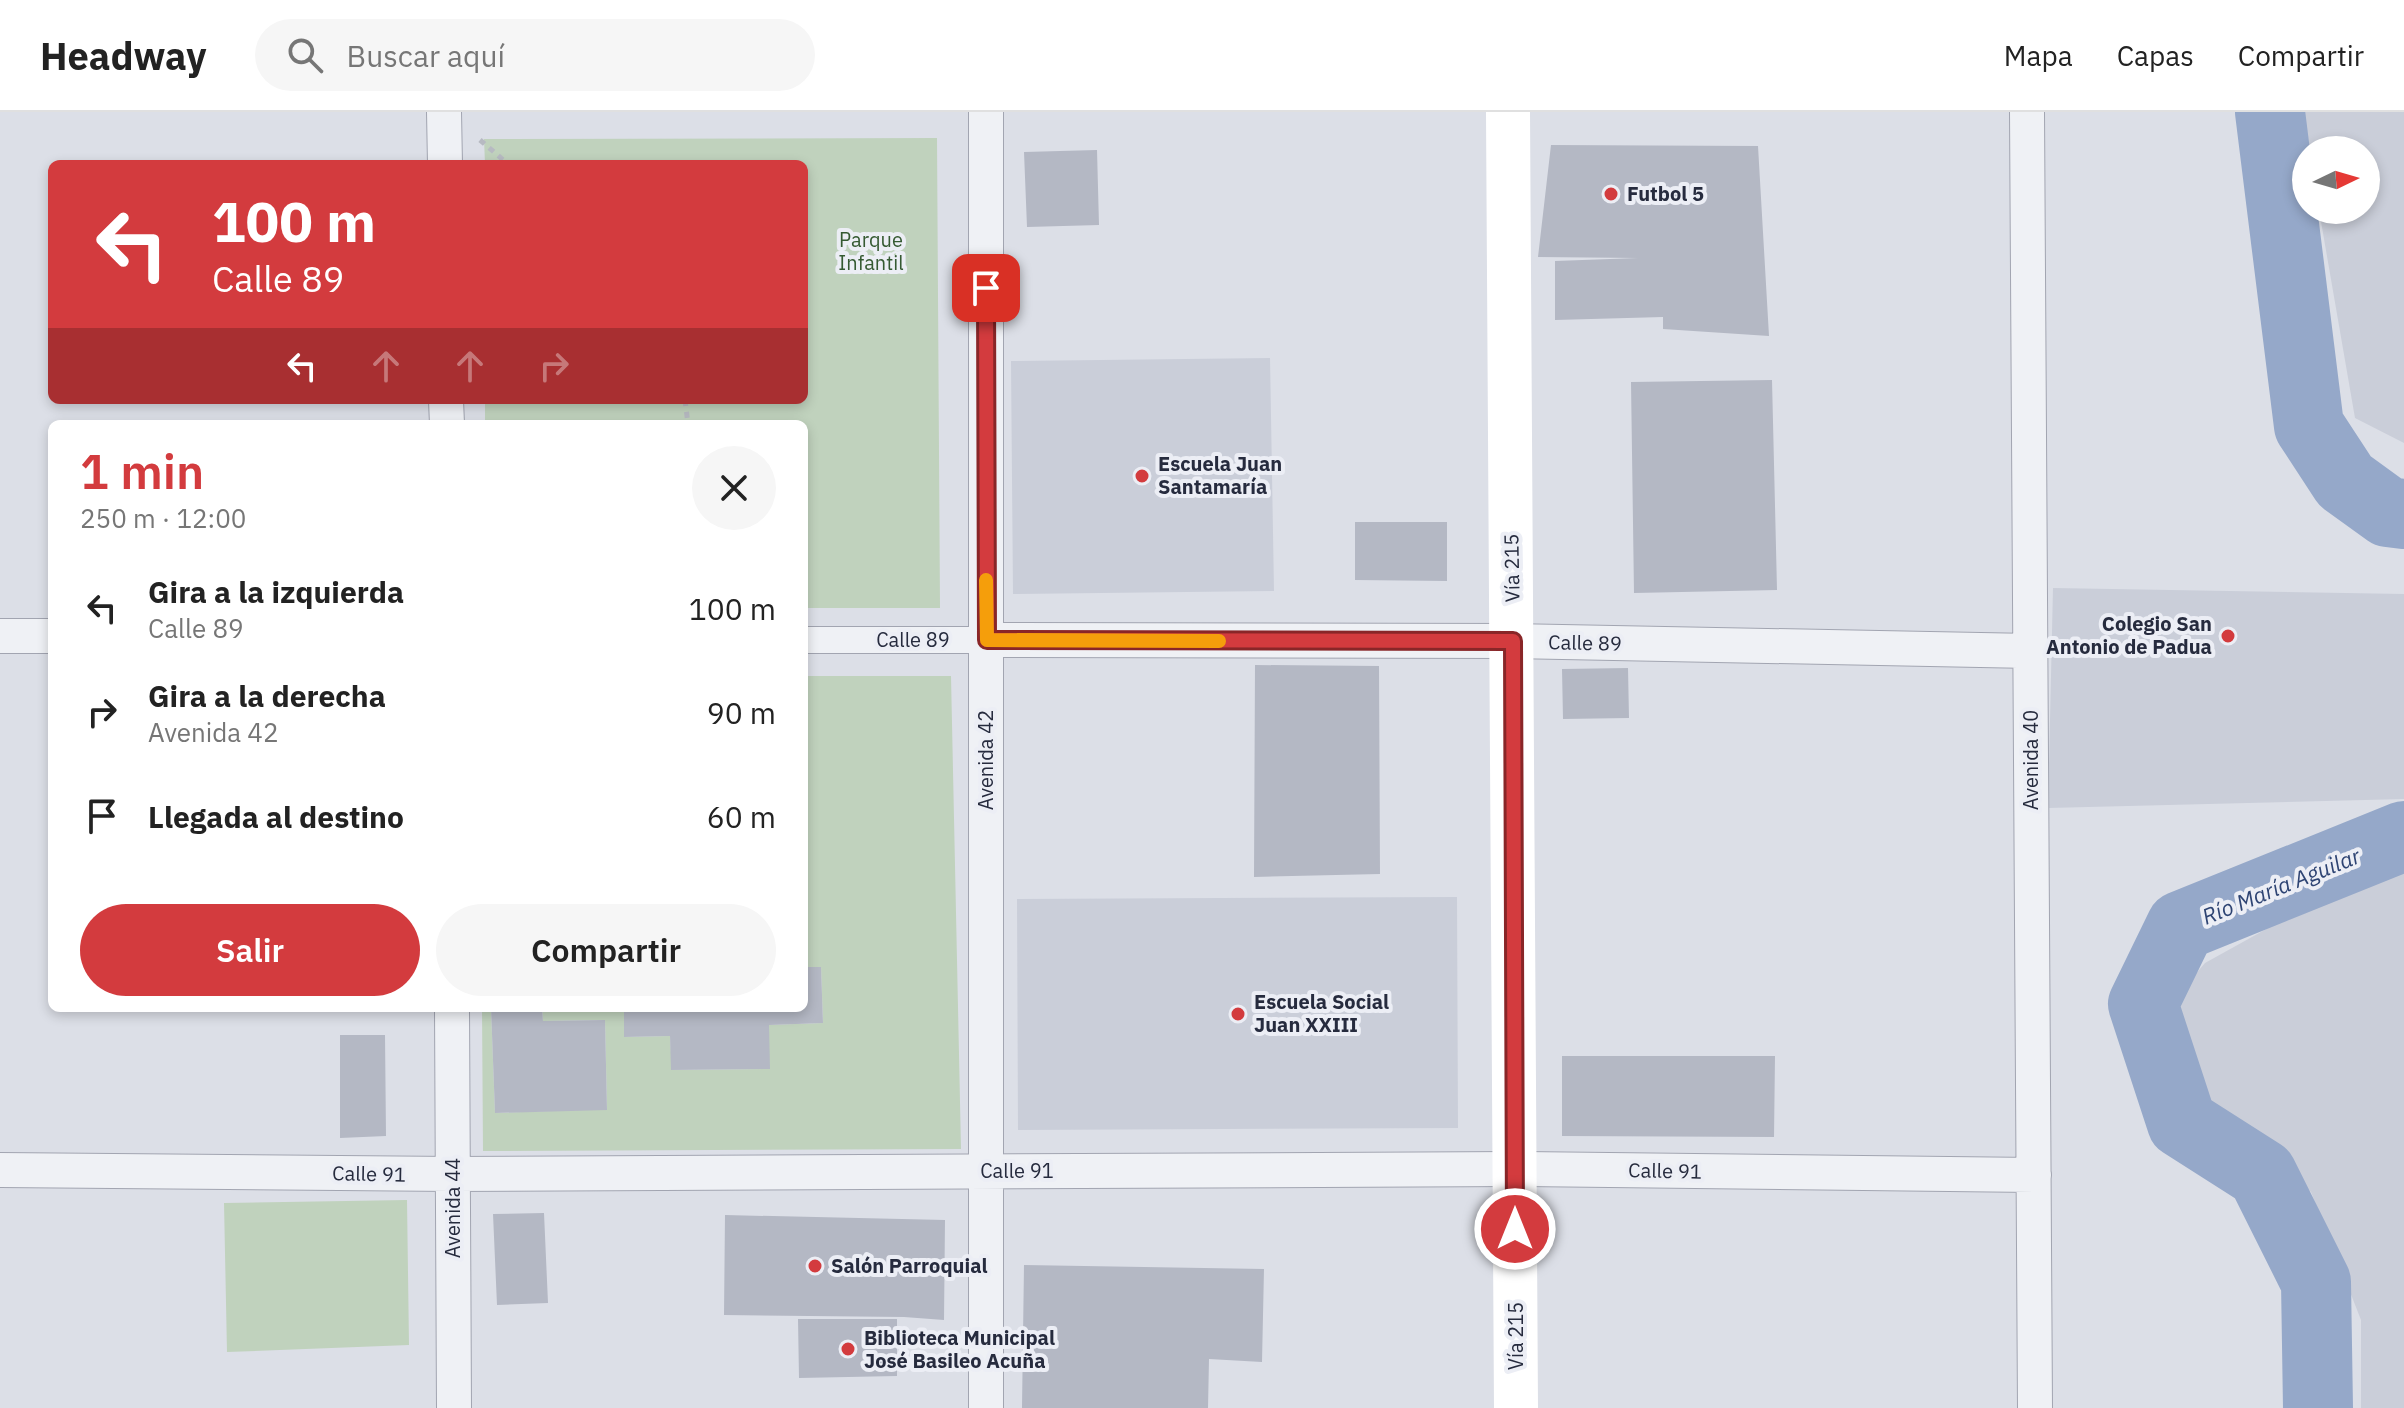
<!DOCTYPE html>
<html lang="es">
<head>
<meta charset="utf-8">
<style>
  body { margin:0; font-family:"IBM Plex Sans",sans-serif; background:#f6f6f6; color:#222; height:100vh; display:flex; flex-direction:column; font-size:30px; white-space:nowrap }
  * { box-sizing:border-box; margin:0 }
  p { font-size:26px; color:#767676 }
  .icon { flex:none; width:44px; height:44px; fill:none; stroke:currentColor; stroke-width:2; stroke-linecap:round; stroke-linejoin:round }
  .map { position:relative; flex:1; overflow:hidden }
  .sheet { position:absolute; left:48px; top:308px; width:760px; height:592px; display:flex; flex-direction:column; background:#fff; border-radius:12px; box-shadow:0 4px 12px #0003 }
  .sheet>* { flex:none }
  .guide { position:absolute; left:48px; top:48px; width:760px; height:244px; border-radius:12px; box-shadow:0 4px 12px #0003; background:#d33b3e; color:#fff; overflow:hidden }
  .needle { width:52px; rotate:85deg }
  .tools { position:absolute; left:2292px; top:24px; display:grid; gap:16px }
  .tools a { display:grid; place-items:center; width:88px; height:88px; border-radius:50%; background:#fff; box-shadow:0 4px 12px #0003; font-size:40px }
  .pin { position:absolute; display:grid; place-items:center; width:68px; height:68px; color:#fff; margin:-34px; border-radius:16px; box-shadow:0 4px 12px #0006 }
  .me { position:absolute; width:88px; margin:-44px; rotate:0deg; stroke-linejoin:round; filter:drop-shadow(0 0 6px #0008) }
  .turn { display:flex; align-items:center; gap:28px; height:168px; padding:0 32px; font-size:36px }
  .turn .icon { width:104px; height:104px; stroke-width:2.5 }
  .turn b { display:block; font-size:56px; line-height:68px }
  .lanes { display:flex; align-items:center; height:76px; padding:0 32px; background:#0003; justify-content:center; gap:40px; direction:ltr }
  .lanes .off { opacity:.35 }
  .round { display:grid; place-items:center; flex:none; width:84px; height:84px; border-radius:42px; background:#f6f6f6 }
  .summary { display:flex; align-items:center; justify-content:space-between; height:136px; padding:0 32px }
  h1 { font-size:48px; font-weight:600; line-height:60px; color:#d33b3e }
  .action { display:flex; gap:16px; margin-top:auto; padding:16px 32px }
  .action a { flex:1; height:92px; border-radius:48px; background:#d33b3e; color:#fff; font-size:32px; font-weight:600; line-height:92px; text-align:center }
  .action a+a { background:#f6f6f6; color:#222 }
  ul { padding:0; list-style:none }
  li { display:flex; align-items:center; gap:24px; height:104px; padding:0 32px }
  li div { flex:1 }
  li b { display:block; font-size:30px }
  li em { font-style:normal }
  header { display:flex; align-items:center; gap:48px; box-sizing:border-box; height:112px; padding:0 40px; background:#fff; border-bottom:2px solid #e0e0e0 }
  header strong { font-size:38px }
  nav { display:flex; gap:44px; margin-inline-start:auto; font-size:28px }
  .search { width:560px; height:72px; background:#f6f6f6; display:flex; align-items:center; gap:20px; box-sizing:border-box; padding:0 28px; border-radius:44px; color:#767676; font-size:30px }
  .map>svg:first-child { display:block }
</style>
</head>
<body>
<header>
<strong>Headway</strong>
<div class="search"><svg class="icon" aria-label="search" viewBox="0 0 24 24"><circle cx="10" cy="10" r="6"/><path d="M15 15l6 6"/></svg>Buscar aquí</div>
<nav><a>Mapa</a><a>Capas</a><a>Compartir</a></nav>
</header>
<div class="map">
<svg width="2404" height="1296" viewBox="0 0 2404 1296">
  <rect width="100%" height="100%" fill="#dcdfe7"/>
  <path fill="#caced9" d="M 2304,0 L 2404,0 L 2404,331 L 2355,306 L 2319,98 L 2366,98 L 2366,38 L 2310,38 Z
    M 1270,246 L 1274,479 L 1013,482 L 1011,249 Z
    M 2053,476 L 2404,482 L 2404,687 L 2048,696 Z
    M 2404,752 L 2404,1296 L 2361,1296 L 2361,1208 L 2311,1080 L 2202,982 L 2175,886 L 2205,851 L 2344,774 Z
    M 1457,785 L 1458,1016 L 1018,1018 L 1017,787 Z"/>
  <path fill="#c0d2bd" d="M 937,26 L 940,496 L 804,496 L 804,312 L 485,312 L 485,288 L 804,288 L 804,52 L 485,52 L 484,27 Z
    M 804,564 L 951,564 L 961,1037 L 483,1039 L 482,896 L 491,896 L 495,1001 L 607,997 L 605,908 L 543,909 L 542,896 L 624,896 L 625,925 L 670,924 L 672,958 L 769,957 L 769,913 L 823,911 L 821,855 L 804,855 Z
    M 407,1088 L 409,1233 L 227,1240 L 224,1091 Z"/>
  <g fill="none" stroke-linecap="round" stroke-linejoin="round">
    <path stroke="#95a8c9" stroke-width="70" d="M 2270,0 L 2309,314 L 2345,369 L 2388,400 L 2404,402
      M 2318,1296 L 2316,1170 L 2262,1062 L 2182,1011 L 2143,892 L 2181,814 L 2404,724"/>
  </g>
  <path fill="#b4b8c4" d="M 1551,33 L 1758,34 L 1769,224 L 1663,217 L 1663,205 L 1555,208 L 1555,149 L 1638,146 L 1538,145 Z
    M 1097,38 L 1099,113 L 1027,115 L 1024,40 Z
    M 1772,268 L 1777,478 L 1634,481 L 1631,270 Z
    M 1355,410 L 1447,410 L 1447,469 L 1355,468 Z
    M 1255,553 L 1379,554 L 1380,762 L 1254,765 Z
    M 1628,556 L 1629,606 L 1563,607 L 1562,557 Z
    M 804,855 L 821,855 L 823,911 L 769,913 L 770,957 L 671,958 L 670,924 L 624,925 L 624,896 L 804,896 Z
    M 491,896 L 542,896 L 543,909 L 605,908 L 607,998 L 495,1001 Z
    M 340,923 L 385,923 L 386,1024 L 340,1026 Z
    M 1562,944 L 1775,944 L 1774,1025 L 1562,1024 Z
    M 544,1101 L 548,1191 L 497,1193 L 493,1102 Z
    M 725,1103 L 945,1108 L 944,1208 L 904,1205 L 724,1203 Z
    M 1024,1153 L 1264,1157 L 1262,1250 L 1209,1247 L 1208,1296 L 1022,1296 Z
    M 798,1207 L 897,1207 L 897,1264 L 799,1266 Z"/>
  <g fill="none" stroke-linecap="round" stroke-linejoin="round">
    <defs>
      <path id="pedestrian" d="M 804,528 L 987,528"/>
      <path id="minor" d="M 444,0 L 445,52
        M 986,0 L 986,1296
        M 2027,0 L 2035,1296
        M 446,288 L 447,312
        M 0,524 L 52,524
        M 987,528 L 1513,529 L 2031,539
        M 452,896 L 454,1296
        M 0,1058 L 453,1062 L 1515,1057 L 2034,1063"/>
    </defs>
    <use href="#pedestrian" stroke="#a2a5b1" stroke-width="28"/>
    <use href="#minor" stroke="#a2a5b1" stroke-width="36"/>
    <path stroke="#b7bac2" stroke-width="5" stroke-dasharray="6 6" stroke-linecap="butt" d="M 480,28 L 508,52
      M 685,288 L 688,312"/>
    <use href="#pedestrian" stroke="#eff1f5" stroke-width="26"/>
    <use href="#minor" stroke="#eff1f5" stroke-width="34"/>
    <path stroke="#fff" stroke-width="44" d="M 1508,0 L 1516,1296"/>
  </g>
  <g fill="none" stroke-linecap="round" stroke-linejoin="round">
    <defs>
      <path id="route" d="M 986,176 L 987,528 L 1513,529 L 1515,1117"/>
    </defs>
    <use href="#route" stroke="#892628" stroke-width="20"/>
    <use href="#route" stroke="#d33b3e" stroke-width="14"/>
    <path stroke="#f59e0b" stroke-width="14" d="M 986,468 L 987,528 L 1219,529"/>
  </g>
  <g fill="#d33b3e" stroke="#eceef5" stroke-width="3">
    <circle cx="1611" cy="82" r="8"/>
    <circle cx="1142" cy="364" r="8"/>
    <circle cx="2228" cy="524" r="8"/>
    <circle cx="1238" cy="902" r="8"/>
    <circle cx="815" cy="1154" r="8"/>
    <circle cx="848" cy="1237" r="8"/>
  </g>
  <g text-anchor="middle" stroke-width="8" stroke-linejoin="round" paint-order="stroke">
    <g font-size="20" font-weight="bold" fill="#262b3e" stroke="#eceef5" text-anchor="start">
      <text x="1627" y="89">Futbol 5</text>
      <text x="1158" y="359">Escuela Juan<tspan x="1158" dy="23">Santamaría</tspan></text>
      <text x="2212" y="519" text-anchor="end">Colegio San<tspan x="2212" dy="23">Antonio de Padua</tspan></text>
      <text x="1254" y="897">Escuela Social<tspan x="1254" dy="23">Juan XXIII</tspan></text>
      <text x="831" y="1161">Salón Parroquial</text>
      <text x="864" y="1233">Biblioteca Municipal<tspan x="864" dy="23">José Basileo Acuña</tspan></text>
    </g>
    <g font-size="20" fill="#355a32" stroke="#eceef5">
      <text x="871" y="135">Parque<tspan x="871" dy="23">Infantil</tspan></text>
    </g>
    <g font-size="20" fill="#262b3e" stroke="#eceef5">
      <text transform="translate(1512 456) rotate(-91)" y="7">Vía 215</text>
      <text x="913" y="535">Calle 89</text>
      <text transform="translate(1585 531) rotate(1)" y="7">Calle 89</text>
      <text transform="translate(986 648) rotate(-90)" y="7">Avenida 42</text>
      <text transform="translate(2031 648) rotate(-90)" y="7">Avenida 40</text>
      <text x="1017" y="1066">Calle 91</text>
      <text transform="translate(1665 1059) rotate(1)" y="7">Calle 91</text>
      <text transform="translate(369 1062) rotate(1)" y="7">Calle 91</text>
      <text transform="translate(453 1096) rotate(-90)" y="7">Avenida 44</text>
      <text transform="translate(1516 1224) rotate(-90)" y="7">Vía 215</text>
    </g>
    <g font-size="22" font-style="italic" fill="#2e4473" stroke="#eceef5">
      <text transform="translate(2281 774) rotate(-22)" y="8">Río María Aguilar</text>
    </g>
  </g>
</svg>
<div class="tools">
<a><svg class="needle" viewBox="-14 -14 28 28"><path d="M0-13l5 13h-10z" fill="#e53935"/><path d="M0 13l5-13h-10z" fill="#767676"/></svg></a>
</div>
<div class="pin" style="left:986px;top:176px;background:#d93025"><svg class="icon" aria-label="arrive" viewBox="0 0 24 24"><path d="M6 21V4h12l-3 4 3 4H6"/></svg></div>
<svg class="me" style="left:1515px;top:1117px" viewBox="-20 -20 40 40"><circle r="17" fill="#d33b3e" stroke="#fff" stroke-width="3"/><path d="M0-11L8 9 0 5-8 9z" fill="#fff"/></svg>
<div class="guide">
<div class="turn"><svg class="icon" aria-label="left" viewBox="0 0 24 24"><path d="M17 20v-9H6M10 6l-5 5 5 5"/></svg><div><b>100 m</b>Calle 89</div></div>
<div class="lanes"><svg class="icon" aria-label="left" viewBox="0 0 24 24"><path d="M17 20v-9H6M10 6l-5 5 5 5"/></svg><svg class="icon off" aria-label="ahead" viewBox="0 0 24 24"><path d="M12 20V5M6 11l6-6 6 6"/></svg><svg class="icon off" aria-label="ahead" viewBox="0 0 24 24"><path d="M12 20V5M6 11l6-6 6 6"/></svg><svg class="icon off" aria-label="right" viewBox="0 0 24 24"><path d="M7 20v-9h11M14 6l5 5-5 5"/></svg></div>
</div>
<section class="sheet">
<div class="summary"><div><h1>1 min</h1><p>250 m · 12:00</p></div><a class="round"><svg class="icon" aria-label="close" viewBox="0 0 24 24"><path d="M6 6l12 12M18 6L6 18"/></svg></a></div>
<ul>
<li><svg class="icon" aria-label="left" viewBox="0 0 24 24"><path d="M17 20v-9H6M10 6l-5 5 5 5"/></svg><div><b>Gira a la izquierda</b><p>Calle 89</p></div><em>100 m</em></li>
<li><svg class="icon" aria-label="right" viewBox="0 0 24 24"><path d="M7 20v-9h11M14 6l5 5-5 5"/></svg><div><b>Gira a la derecha</b><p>Avenida 42</p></div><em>90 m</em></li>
<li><svg class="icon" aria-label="arrive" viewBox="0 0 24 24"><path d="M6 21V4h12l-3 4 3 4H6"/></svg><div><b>Llegada al destino</b></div><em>60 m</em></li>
</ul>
<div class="action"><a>Salir</a><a>Compartir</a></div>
</section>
</div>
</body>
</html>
